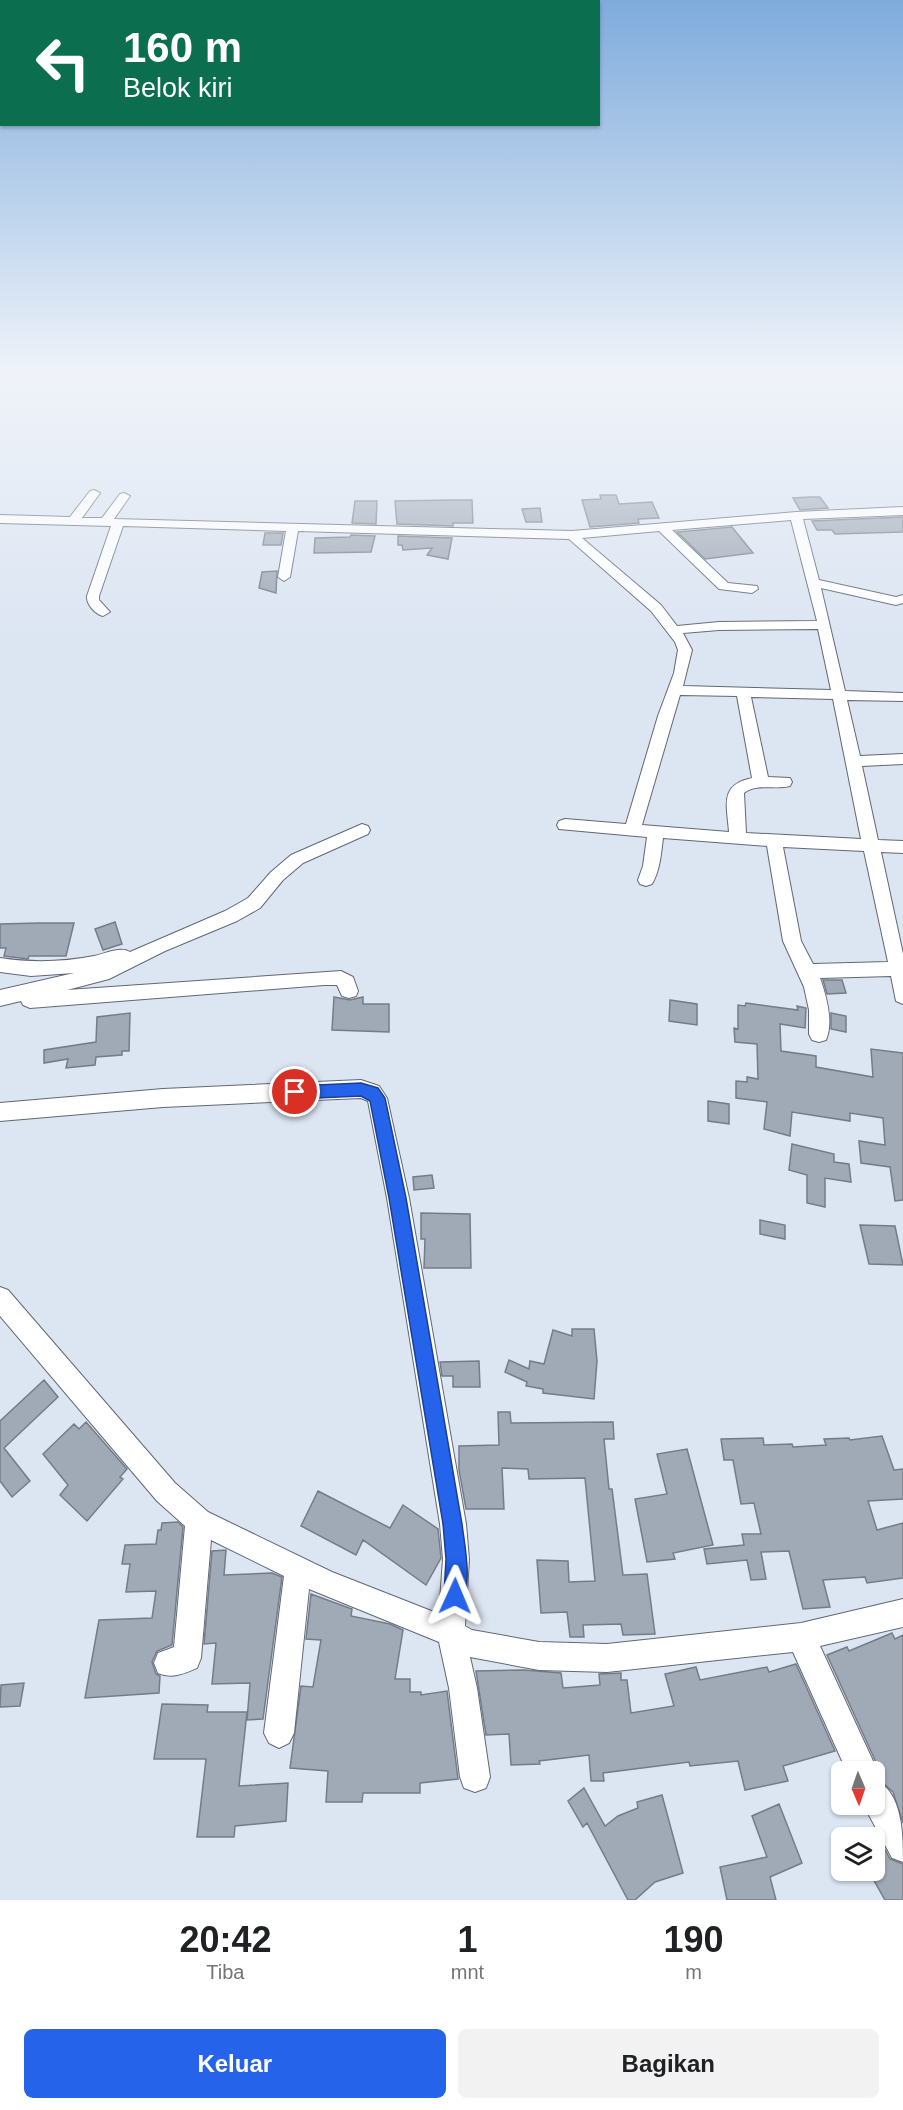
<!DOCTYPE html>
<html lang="id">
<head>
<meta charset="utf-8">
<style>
  body { margin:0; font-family:Arial,sans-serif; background:#f2f2f2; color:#202124; height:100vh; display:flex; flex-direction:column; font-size:22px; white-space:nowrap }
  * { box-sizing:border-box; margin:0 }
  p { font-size:20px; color:#757577 }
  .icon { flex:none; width:33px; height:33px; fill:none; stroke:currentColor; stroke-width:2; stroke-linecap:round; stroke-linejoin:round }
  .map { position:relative; height:1900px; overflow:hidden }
  .details { display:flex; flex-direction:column; background:#fff; flex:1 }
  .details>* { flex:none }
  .hud { position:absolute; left:0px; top:0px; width:600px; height:126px; box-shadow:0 2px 4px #0004; background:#0b6e4f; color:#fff; overflow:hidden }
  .needle { width:39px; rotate:178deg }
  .controls { position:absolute; left:831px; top:1761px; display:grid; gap:12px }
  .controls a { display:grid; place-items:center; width:54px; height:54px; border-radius:9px; background:#fff; box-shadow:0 2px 4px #0004; font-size:30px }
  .pin { position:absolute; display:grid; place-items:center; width:51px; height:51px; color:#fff; margin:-26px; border:3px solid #fff; border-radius:50%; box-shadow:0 2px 6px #0007 }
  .me { position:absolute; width:66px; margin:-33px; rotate:1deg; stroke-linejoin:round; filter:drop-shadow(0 0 4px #0008) }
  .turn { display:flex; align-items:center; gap:21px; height:126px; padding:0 24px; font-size:27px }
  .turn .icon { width:78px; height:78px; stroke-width:2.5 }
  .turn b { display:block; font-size:42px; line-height:51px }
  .eta { display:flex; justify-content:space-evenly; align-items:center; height:102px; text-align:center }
  .eta b { font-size:36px; font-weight:800; line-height:42px }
  .button { display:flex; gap:12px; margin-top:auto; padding:12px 24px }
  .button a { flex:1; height:69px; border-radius:9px; background:#2563eb; color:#fff; font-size:24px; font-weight:800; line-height:69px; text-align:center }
  .button a+a { background:#f2f2f2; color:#202124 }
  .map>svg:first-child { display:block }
</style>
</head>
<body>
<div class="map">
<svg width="903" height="1900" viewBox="0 0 903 1900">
  <rect width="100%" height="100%" fill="#dce5f2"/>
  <path fill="#a0a9b6" stroke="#747c88" stroke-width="1.5" d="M 600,495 L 616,495 L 619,504 L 652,502 L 659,518 L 638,519 L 639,523 L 590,527 L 582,500 L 601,499 Z
    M 811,497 L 820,497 L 828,508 L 800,510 L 793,498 Z
    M 453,500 L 472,500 L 473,523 L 453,523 L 453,526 L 397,524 L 395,501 Z
    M 355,501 L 377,501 L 376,524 L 352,523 Z
    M 540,508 L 542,522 L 526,522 L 522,509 Z
    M 903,517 L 903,532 L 835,534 L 832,530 L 817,530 L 812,521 Z
    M 732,527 L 753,553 L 705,559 L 677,532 Z
    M 265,533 L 283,533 L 281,545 L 263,545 Z
    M 351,535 L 375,536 L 371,552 L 314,553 L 315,538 L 350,537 Z
    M 398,536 L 452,538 L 448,559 L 427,555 L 432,548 L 403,550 L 402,545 L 398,545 Z
    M 277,571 L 276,593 L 259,588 L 262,572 Z
    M 115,922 L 122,944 L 103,950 L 95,929 Z
    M 39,923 L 74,923 L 66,956 L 29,956 L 28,959 L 4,956 L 6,948 L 0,948 L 0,924 Z
    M 823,980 L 842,980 L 846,993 L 827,994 Z
    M 334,997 L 350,1000 L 363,997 L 363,1004 L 389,1004 L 389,1032 L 332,1030 Z
    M 670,1000 L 697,1004 L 697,1025 L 669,1021 Z
    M 746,1003 L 798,1010 L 797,1006 L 806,1008 L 805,1028 L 780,1024 L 781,1051 L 816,1056 L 816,1067 L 873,1077 L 871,1049 L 903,1053 L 903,1200 L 895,1201 L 890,1167 L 861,1163 L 859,1141 L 885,1145 L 883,1118 L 850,1113 L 850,1121 L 792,1112 L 790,1136 L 764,1129 L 767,1102 L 736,1098 L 736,1081 L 747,1082 L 747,1077 L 758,1079 L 757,1044 L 735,1042 L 734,1028 L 738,1029 L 738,1005 L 745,1006 Z
    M 130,1013 L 129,1051 L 122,1051 L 122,1055 L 96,1057 L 95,1065 L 66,1068 L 68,1059 L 44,1063 L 44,1050 L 96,1042 L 97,1017 Z
    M 831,1013 L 846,1016 L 846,1032 L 831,1029 Z
    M 708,1101 L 729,1104 L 729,1124 L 708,1121 Z
    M 792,1144 L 834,1154 L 834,1162 L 849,1164 L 851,1182 L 825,1178 L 825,1207 L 807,1203 L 807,1175 L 789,1170 Z
    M 432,1175 L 434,1188 L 414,1190 L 413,1177 Z
    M 421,1213 L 470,1214 L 471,1268 L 424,1268 L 425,1239 L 421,1239 Z
    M 760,1220 L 785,1225 L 785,1239 L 760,1234 Z
    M 860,1225 L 895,1226 L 903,1265 L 869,1264 Z
    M 572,1329 L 594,1329 L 597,1361 L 594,1399 L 543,1393 L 543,1389 L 526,1386 L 527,1382 L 505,1372 L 509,1360 L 529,1369 L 530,1361 L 544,1364 L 553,1330 L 572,1336 Z
    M 479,1361 L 480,1387 L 453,1387 L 453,1376 L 442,1376 L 440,1362 Z
    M 44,1380 L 58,1397 L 4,1448 L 30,1481 L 12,1497 L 0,1481 L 0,1421 Z
    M 498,1412 L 510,1412 L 511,1423 L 613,1422 L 614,1439 L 604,1439 L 609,1489 L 612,1489 L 623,1575 L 647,1574 L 655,1634 L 623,1635 L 621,1624 L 583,1625 L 584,1637 L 570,1637 L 567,1612 L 541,1613 L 537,1560 L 568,1561 L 569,1582 L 595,1581 L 585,1478 L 529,1479 L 528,1469 L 502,1468 L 504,1509 L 466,1509 L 459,1470 L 459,1446 L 499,1445 Z
    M 86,1422 L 127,1469 L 120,1477 L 123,1479 L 87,1521 L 60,1495 L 68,1485 L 43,1454 L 74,1424 L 79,1429 Z
    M 882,1436 L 894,1470 L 903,1469 L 903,1499 L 868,1501 L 877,1530 L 903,1523 L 903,1578 L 867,1583 L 865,1577 L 823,1580 L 830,1607 L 803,1609 L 789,1551 L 761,1552 L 766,1579 L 751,1580 L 747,1560 L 707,1564 L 704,1549 L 744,1545 L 742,1534 L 761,1534 L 754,1503 L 741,1504 L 733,1460 L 724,1460 L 721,1439 L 763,1438 L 764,1445 L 792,1444 L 793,1447 L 826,1445 L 824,1439 L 849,1438 L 850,1440 Z
    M 687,1449 L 713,1545 L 673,1553 L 675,1559 L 647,1562 L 635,1499 L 667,1494 L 657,1454 Z
    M 318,1491 L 390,1528 L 403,1505 L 438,1529 L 441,1558 L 426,1585 L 363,1540 L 356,1555 L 301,1526 Z
    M 178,1522 L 183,1527 L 172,1645 L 157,1651 L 152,1662 L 156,1674 L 160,1676 L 159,1693 L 85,1698 L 99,1620 L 152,1618 L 156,1591 L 126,1592 L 130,1564 L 122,1564 L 125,1545 L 156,1544 L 158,1530 L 161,1530 L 162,1523 Z
    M 226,1550 L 224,1575 L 272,1573 L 282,1577 L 263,1719 L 247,1720 L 250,1683 L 212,1684 L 216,1643 L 204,1644 L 212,1551 Z
    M 311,1594 L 352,1609 L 351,1616 L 390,1624 L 403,1630 L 395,1679 L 410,1679 L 410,1692 L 421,1692 L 421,1695 L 447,1691 L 458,1779 L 420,1783 L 420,1793 L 363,1793 L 362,1802 L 326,1802 L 328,1771 L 290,1768 L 301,1686 L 313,1687 L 321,1640 L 306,1639 Z
    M 892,1633 L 895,1639 L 903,1635 L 903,1823 L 893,1792 L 877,1778 L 879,1771 L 875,1760 L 827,1655 L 847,1647 L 849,1651 Z
    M 796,1664 L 835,1751 L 783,1766 L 788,1781 L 745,1790 L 738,1761 L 690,1766 L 689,1762 L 603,1773 L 604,1781 L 591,1781 L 589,1755 L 539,1761 L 540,1764 L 511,1765 L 509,1734 L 486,1735 L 476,1671 L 524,1670 L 561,1673 L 563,1688 L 600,1685 L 599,1674 L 621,1673 L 621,1680 L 627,1680 L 631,1713 L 674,1706 L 665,1674 L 696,1667 L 700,1680 L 767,1667 L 769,1672 Z
    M 24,1683 L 20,1706 L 0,1707 L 1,1685 Z
    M 162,1704 L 208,1705 L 207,1712 L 247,1712 L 239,1786 L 288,1783 L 286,1821 L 235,1826 L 234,1837 L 197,1837 L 206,1759 L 154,1759 Z
    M 584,1788 L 605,1826 L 618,1816 L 638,1808 L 637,1802 L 662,1795 L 683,1873 L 655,1882 L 635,1900 L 628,1900 L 587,1823 L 583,1827 L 568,1801 Z
    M 779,1804 L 802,1863 L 770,1877 L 776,1900 L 727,1900 L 720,1867 L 767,1857 L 752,1816 Z
    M 881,1842 L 890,1859 L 903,1864 L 903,1900 L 885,1900 L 868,1870 L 874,1870 L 874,1847 Z"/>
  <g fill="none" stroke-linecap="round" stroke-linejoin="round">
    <defs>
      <path id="minor" d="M 94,490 L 100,493 L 82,518 L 102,518 L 120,494 L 124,493 L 130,496 L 114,519 L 572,531 L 796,512 L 903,507 L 903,515 L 803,519 L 819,580 L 896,597 L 903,595 L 903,603 L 896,605 L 821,588 L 845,691 L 903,693 L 903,701 L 847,700 L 860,756 L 903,754 L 903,764 L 862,766 L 878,840 L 903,841 L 903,853 L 881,852 L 903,954 L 903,1004 L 896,1001 L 891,976 L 820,978 C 826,995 834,1022 826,1040 L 819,1042 L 812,1040 L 809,1034 L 809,1010 L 804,987 L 783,941 L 767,846 L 663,838 C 661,854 660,870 652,884 L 646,886 L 640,884 L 638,880 L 643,866 L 647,837 L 559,829 L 557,825 L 559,821 L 565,819 L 626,824 L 658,716 L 674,673 L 678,650 L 675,642 L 651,611 L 569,539 L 298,531 L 290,577 L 284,581 L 278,577 L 286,531 L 123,526 L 99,596 L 99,600 L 110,612 L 103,616 C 95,614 86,604 87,596 L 111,526 L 0,523 L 0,515 L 70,517 L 90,491 ZM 791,520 L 817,621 L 719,622 L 677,626 L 661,605 L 582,538 L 659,531 L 719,589 L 752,593 L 758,589 L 757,586 L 728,583 L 672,530 ZM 818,629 L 831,690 L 683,686 L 692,650 L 683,633 L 719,630 ZM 680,695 L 737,696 L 752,778 C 719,785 727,805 729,832 L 642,825 ZM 751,697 L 833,699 L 861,839 L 746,833 L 744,793 C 756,783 775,790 790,786 L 792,782 L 790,778 L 768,777 ZM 783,847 L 864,851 L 888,962 L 813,964 L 801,941 Z
        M 362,824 L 368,826 L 370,830 L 368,834 L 303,863 L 283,880 L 260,908 L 237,921 L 165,951 L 109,979 L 67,990 L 341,971 L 353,977 L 358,991 L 356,996 L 349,998 L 342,996 L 337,985 L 324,985 L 30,1008 L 23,1005 L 21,1001 L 0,1006 L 0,990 L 74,973 L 31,976 L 0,972 L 0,958 C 32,963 63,962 94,956 C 105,954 120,946 130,952 L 225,911 L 248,898 L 271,872 L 291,855 Z
        M 361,1080 L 379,1086 L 387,1098 L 409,1198 L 466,1524 L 469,1559 L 465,1626 L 472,1630 L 539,1642 L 607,1644 L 801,1623 L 903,1599 L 903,1627 L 820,1646 L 873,1761 L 877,1772 L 874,1778 L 874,1772 L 847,1772 L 793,1652 L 607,1672 L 539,1670 L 470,1657 L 477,1688 L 490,1777 L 486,1788 L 475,1792 L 464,1788 L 460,1777 L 449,1688 L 439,1642 L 309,1589 L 294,1733 L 289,1743 L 279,1748 L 269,1743 L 264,1733 L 284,1576 L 211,1540 L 201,1658 L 197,1668 C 183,1674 172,1679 158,1673 L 154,1663 L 158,1653 L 174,1647 L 185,1526 L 157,1501 L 0,1316 L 0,1287 L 8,1290 L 175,1483 L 208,1512 L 332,1572 L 439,1614 L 443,1559 L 440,1524 L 387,1198 L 368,1101 L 361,1098 L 163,1107 L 0,1121 L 0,1103 L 163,1089 Z
        M 874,1779 C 903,1792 903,1834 903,1862 L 892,1858 L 863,1804 L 874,1804 Z"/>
    </defs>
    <use href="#minor" stroke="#606873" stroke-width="2"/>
    <use href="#minor" fill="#fff" fill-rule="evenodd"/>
  </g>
  <linearGradient id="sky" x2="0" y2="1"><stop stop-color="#7fabdc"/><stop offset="0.58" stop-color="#eff3f9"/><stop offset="1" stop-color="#eff3f9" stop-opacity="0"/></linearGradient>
  <rect width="903" height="640" fill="url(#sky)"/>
  <path fill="#2563eb" stroke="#184099" stroke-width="1.5" d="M 361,1083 L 378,1088 L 385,1098 L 406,1198 L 462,1524 C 465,1548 472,1580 462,1603 L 455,1606 L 447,1603 L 444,1596 L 446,1559 L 443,1524 L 389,1198 L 370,1101 L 361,1096 L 295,1099 L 290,1097 L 287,1092 L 290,1088 L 295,1086 Z"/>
</svg>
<div class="controls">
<a><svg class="needle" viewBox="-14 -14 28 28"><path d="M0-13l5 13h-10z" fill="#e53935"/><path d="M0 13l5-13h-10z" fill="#757577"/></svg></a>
<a><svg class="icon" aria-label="layers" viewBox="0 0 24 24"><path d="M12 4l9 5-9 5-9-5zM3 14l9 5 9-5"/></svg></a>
</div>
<div class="pin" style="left:295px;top:1092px;background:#d93025"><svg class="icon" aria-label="arrive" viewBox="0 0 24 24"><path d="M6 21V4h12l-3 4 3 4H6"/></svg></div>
<svg class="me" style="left:455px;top:1596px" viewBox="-20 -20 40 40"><path d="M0-17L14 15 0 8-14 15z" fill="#2563eb" stroke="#fff" stroke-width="4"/></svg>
<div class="hud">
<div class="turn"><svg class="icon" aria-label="left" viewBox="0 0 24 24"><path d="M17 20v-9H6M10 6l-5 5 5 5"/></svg><div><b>160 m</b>Belok kiri</div></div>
</div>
</div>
<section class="details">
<div class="eta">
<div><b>20:42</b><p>Tiba</p></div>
<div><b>1</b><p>mnt</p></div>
<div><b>190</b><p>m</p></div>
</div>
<div class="button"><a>Keluar</a><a>Bagikan</a></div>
</section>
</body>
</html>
